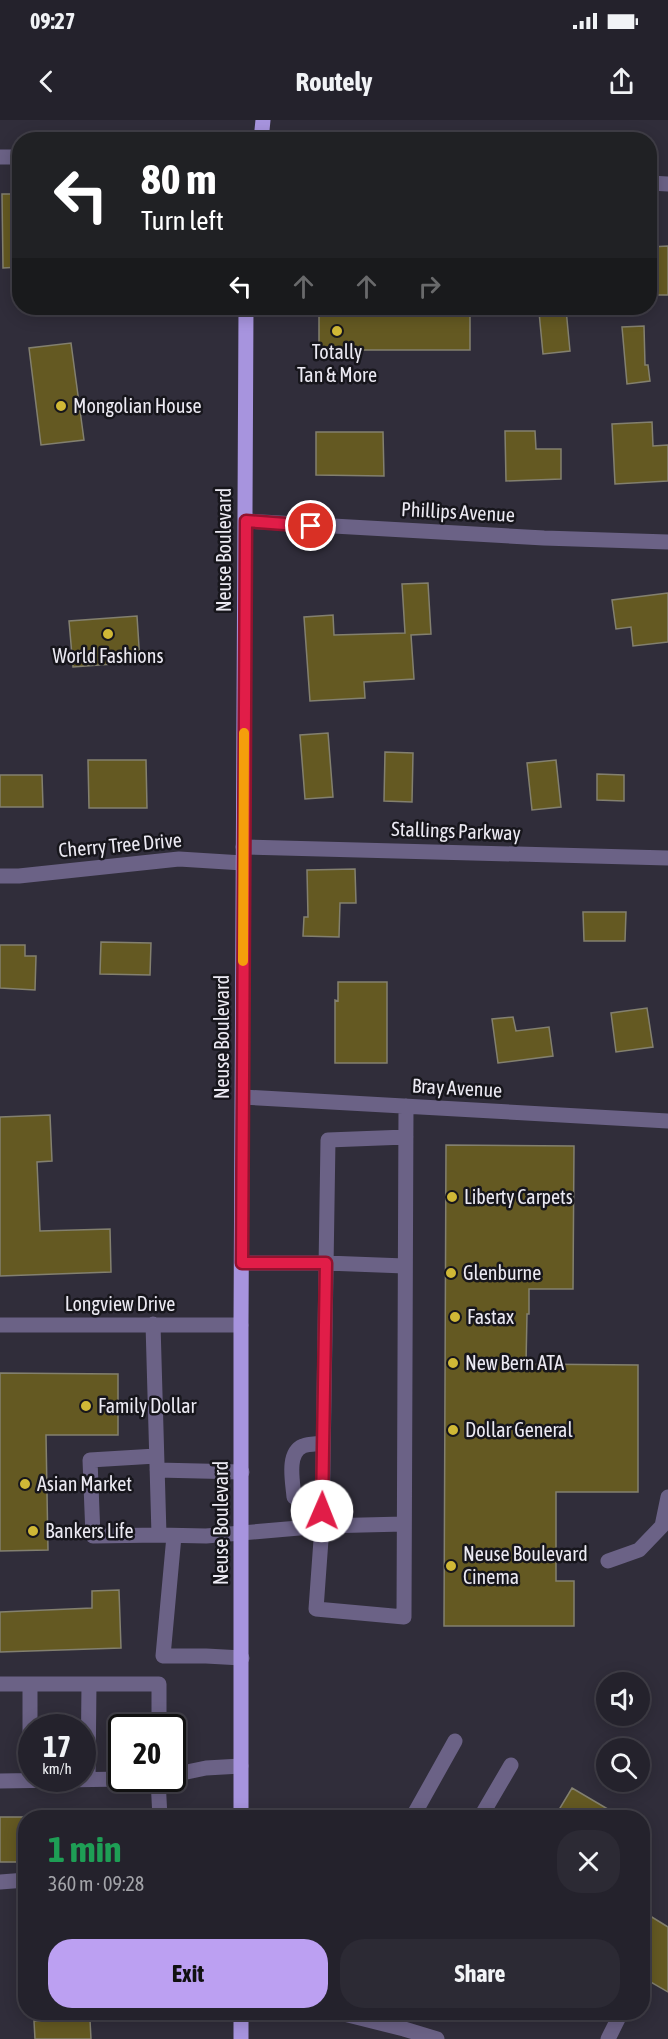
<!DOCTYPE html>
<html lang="en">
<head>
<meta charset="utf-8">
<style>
  body { margin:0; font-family:"Asap Condensed",sans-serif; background:#2c2a34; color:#f1f3f6; height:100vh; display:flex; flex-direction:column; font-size:22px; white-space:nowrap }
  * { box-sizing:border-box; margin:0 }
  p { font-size:20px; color:#a3a4a9 }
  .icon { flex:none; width:33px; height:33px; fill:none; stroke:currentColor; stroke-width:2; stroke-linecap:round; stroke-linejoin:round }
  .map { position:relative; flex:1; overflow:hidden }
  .side { position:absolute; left:18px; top:1690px; width:632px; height:210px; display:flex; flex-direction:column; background:#24222c; border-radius:24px; box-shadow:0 3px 15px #0003,0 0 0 2px #413f48 }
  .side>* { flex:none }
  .hud { position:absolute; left:12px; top:12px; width:645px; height:183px; border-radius:24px; box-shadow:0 3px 15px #0003,0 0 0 2px #413f48; background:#202124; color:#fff; overflow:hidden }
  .controls { position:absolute; left:596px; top:1552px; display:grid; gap:12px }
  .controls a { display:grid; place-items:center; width:54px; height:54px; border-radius:50%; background:#24222c; box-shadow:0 3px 15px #0003,0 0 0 2px #413f48; font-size:30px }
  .speed { position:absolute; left:18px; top:1594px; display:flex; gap:12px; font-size:30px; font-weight:700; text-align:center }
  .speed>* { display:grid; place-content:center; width:78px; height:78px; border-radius:50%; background:#24222c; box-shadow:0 3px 15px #0003,0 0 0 2px #413f48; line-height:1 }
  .speed small { font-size:15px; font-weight:400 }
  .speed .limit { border:3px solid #111; border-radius:9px; background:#fff; color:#111 }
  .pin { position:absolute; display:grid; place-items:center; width:51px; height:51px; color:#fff; margin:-26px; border:3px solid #fff; border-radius:50%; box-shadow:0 2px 6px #0007 }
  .me { position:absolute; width:66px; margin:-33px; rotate:1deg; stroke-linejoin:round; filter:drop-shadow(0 0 4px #0008) }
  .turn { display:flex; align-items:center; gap:21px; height:126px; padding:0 30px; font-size:27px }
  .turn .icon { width:78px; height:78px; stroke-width:2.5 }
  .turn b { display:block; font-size:42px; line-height:51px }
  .lanes { display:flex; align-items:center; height:57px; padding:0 30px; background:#0003; justify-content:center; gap:30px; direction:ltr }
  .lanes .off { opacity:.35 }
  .round { display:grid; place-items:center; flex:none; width:63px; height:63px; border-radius:24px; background:#2c2a34 }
  .headline { display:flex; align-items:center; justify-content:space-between; height:102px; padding:0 30px }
  h1 { font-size:36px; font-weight:700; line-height:45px; color:#1e9e55 }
  .button { display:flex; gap:12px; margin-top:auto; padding:12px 30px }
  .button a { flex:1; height:69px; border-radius:24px; background:#bca0f2; color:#111; font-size:24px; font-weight:700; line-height:69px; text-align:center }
  .button a+a { background:#2c2a34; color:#f1f3f6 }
  .status { display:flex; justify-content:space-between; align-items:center; height:42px; padding:0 30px; background:#24222c; direction:ltr }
  .status svg { height:16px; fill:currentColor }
  header { display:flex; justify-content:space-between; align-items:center; height:78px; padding:0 30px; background:#24222c; font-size:27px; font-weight:700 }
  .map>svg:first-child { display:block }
</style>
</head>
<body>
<div class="status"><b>09:27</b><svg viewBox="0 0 49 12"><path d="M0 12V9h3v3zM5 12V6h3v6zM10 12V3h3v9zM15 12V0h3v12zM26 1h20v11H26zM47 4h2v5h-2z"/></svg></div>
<header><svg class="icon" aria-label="back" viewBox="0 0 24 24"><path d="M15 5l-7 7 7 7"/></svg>Routely<svg class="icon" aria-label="share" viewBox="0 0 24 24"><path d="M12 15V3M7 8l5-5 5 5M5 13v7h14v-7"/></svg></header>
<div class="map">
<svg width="668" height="1919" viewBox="0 0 668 1919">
  <rect width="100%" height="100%" fill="#302d3a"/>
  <path fill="#645922" stroke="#83806f" stroke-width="1.5" d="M 2,74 L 20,74 L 20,147 L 3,148 Z
    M 668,126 L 668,175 L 650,175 L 650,127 Z
    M 319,188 L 470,188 L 470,230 L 319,230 Z
    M 566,189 L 570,231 L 543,234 L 539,192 Z
    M 644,206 L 645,245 L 648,245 L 650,261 L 627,264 L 622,207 Z
    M 71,223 L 84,320 L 41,325 L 29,228 Z
    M 652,302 L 653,326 L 668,325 L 668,361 L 615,364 L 612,304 Z
    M 505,311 L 535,311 L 536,329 L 561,329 L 561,359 L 506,361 Z
    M 316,312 L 383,312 L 384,356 L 316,355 Z
    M 428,463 L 431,514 L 411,515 L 414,559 L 364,562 L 365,578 L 310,581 L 304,497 L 333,495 L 334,515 L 405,513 L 402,464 Z
    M 668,473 L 668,522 L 633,526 L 631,507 L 616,509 L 612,480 Z
    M 137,496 L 140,542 L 73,547 L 69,501 Z
    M 328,613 L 333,677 L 305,679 L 300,615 Z
    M 385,632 L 413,633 L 412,682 L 384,681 Z
    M 88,640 L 146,640 L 147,688 L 89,688 Z
    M 556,640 L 561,687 L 532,690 L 527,643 Z
    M 597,654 L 624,655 L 624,681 L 597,680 Z
    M 0,655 L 42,655 L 43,687 L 0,687 Z
    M 355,749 L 356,783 L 340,783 L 339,817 L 303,816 L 304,797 L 308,797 L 307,750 Z
    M 583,792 L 626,792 L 625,821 L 584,821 Z
    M 101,822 L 151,823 L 150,855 L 100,854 Z
    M 0,825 L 25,825 L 25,836 L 36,836 L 35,870 L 0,868 Z
    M 338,862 L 387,862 L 387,943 L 335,943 L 335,880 L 338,881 Z
    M 647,888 L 653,927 L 616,932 L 611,893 Z
    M 513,897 L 516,911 L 549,907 L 553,936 L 498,943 L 492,899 Z
    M 50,995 L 52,1041 L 37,1042 L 40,1111 L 110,1109 L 111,1152 L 0,1156 L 0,997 Z
    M 446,1025 L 574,1026 L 573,1169 L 529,1169 L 529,1194 L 527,1194 L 526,1244 L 638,1245 L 638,1372 L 556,1372 L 556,1461 L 574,1461 L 574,1506 L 444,1506 Z
    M 0,1253 L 118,1254 L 118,1315 L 46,1315 L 48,1430 L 0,1431 Z
    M 119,1470 L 121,1528 L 0,1532 L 0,1492 L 92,1488 L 92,1471 Z
    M 572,1668 L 623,1698 L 554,1698 Z
    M 0,1697 L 26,1697 L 26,1742 L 0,1742 Z
    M 642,1791 L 668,1807 L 668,1872 L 642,1857 Z
    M 90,1900 L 91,1919 L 35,1919 L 34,1901 Z"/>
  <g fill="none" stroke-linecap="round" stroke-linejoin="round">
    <path stroke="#6b6286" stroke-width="15" d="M 0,37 L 20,37
      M 650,63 L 668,64
      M 246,401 L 544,418 L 668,422
      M 243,727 L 668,738
      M 0,756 L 19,756 L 179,739 L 243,743
      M 243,977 L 668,1001
      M 242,1143 L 326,1143 L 405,1146
      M 153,1204 L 159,1415 L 206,1416 L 322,1406 L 316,1489 L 404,1497 L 406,986
      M 0,1205 L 241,1205
      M 156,1336 L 90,1340 L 93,1416 L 159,1415
      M 157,1350 L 242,1352
      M 322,1377 L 294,1377 C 293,1363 286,1333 303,1326 C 309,1324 317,1324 323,1323
      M 404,1404 L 322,1406 L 328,1020 L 406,1017
      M 174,1416 L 163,1536 L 206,1536 L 242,1538
      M 608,1441 L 639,1430 L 662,1406 L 668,1377
      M 0,1564 L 159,1564 L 159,1608
      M 172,1655 L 206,1648 L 241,1646
      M 88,1659 L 89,1564
      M 158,1659 L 160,1698
      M 30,1660 L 30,1564
      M 0,1661 L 124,1659
      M 412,1698 L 455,1621
      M 480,1698 L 511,1645
      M 0,1762 L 26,1760
      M 340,1893 L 404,1909 L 437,1919
      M 608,1919 L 621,1893"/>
    <path stroke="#a794de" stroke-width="15" d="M 261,20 L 263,0
      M 241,1698 L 241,1205 L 246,188
      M 241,1919 L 241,1893"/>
  </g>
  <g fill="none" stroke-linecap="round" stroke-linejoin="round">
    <defs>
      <path id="route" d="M 311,406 L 246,401 L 242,1143 L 326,1143 L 322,1391"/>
    </defs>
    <use href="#route" stroke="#92132f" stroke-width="15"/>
    <use href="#route" stroke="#e11d48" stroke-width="10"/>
    <path stroke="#f59e0b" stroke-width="10" d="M 243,841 L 244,613"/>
  </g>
  <g fill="#d0b836" stroke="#17161c" stroke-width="2">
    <circle cx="337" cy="211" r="6"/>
    <circle cx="61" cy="286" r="6"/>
    <circle cx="108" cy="514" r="6"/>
    <circle cx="452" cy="1077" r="6"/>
    <circle cx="451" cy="1153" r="6"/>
    <circle cx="455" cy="1197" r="6"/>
    <circle cx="453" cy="1243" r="6"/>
    <circle cx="86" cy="1286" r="6"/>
    <circle cx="453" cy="1310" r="6"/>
    <circle cx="25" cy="1364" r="6"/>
    <circle cx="33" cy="1411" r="6"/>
    <circle cx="451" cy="1446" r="6"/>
  </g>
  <g text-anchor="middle" stroke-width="5" stroke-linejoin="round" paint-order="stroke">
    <g font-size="20" fill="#eceaf3" stroke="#17161c" text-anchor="start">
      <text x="337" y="239" text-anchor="middle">Totally<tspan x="337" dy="23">Tan &amp; More</tspan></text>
      <text x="73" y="293">Mongolian House</text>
      <text x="108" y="543" text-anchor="middle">World Fashions</text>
      <text x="464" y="1084">Liberty Carpets</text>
      <text x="463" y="1160">Glenburne</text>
      <text x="467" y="1204">Fastax</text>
      <text x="465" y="1250">New Bern ATA</text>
      <text x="98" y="1293">Family Dollar</text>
      <text x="465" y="1317">Dollar General</text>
      <text x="37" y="1371">Asian Market</text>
      <text x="45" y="1418">Bankers Life</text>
      <text x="463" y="1441">Neuse Boulevard<tspan x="463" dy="23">Cinema</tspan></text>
    </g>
    <g font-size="20" fill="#eceaf3" stroke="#17161c">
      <text transform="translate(458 392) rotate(3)" y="7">Phillips Avenue</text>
      <text transform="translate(224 430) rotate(-90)" y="7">Neuse Boulevard</text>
      <text transform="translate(456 711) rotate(2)" y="7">Stallings Parkway</text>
      <text transform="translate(120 725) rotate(-5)" y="7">Cherry Tree Drive</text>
      <text transform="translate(222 917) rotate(-90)" y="7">Neuse Boulevard</text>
      <text transform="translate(457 968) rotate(3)" y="7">Bray Avenue</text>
      <text x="120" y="1191">Longview Drive</text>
      <text transform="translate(221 1403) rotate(-90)" y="7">Neuse Boulevard</text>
    </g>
  </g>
</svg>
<div class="controls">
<a><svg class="icon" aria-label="sound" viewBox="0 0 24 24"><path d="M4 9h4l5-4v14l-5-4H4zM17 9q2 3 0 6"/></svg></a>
<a><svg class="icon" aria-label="search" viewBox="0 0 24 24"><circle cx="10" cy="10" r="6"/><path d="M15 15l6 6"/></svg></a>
</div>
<div class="speed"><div>17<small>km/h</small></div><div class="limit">20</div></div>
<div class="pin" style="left:311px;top:406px;background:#d93025"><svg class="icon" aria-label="arrive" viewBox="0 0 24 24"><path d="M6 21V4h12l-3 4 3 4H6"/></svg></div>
<svg class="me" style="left:322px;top:1391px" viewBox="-20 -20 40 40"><circle r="19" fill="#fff"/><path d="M0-13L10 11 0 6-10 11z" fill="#e11d48"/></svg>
<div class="hud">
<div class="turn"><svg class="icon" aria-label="left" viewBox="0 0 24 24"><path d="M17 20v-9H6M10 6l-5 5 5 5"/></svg><div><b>80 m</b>Turn left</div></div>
<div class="lanes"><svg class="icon" aria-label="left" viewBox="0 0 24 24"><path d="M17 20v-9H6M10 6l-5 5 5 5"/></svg><svg class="icon off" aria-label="ahead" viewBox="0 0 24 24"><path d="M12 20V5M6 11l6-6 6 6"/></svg><svg class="icon off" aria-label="ahead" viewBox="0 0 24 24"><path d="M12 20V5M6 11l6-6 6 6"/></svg><svg class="icon off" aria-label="right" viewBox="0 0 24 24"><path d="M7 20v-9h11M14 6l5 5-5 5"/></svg></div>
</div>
<section class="side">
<div class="headline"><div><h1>1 min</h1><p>360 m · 09:28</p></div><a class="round"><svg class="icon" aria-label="close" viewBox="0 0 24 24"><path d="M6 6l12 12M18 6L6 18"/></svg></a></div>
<div class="button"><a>Exit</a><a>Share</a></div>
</section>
</div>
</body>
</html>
